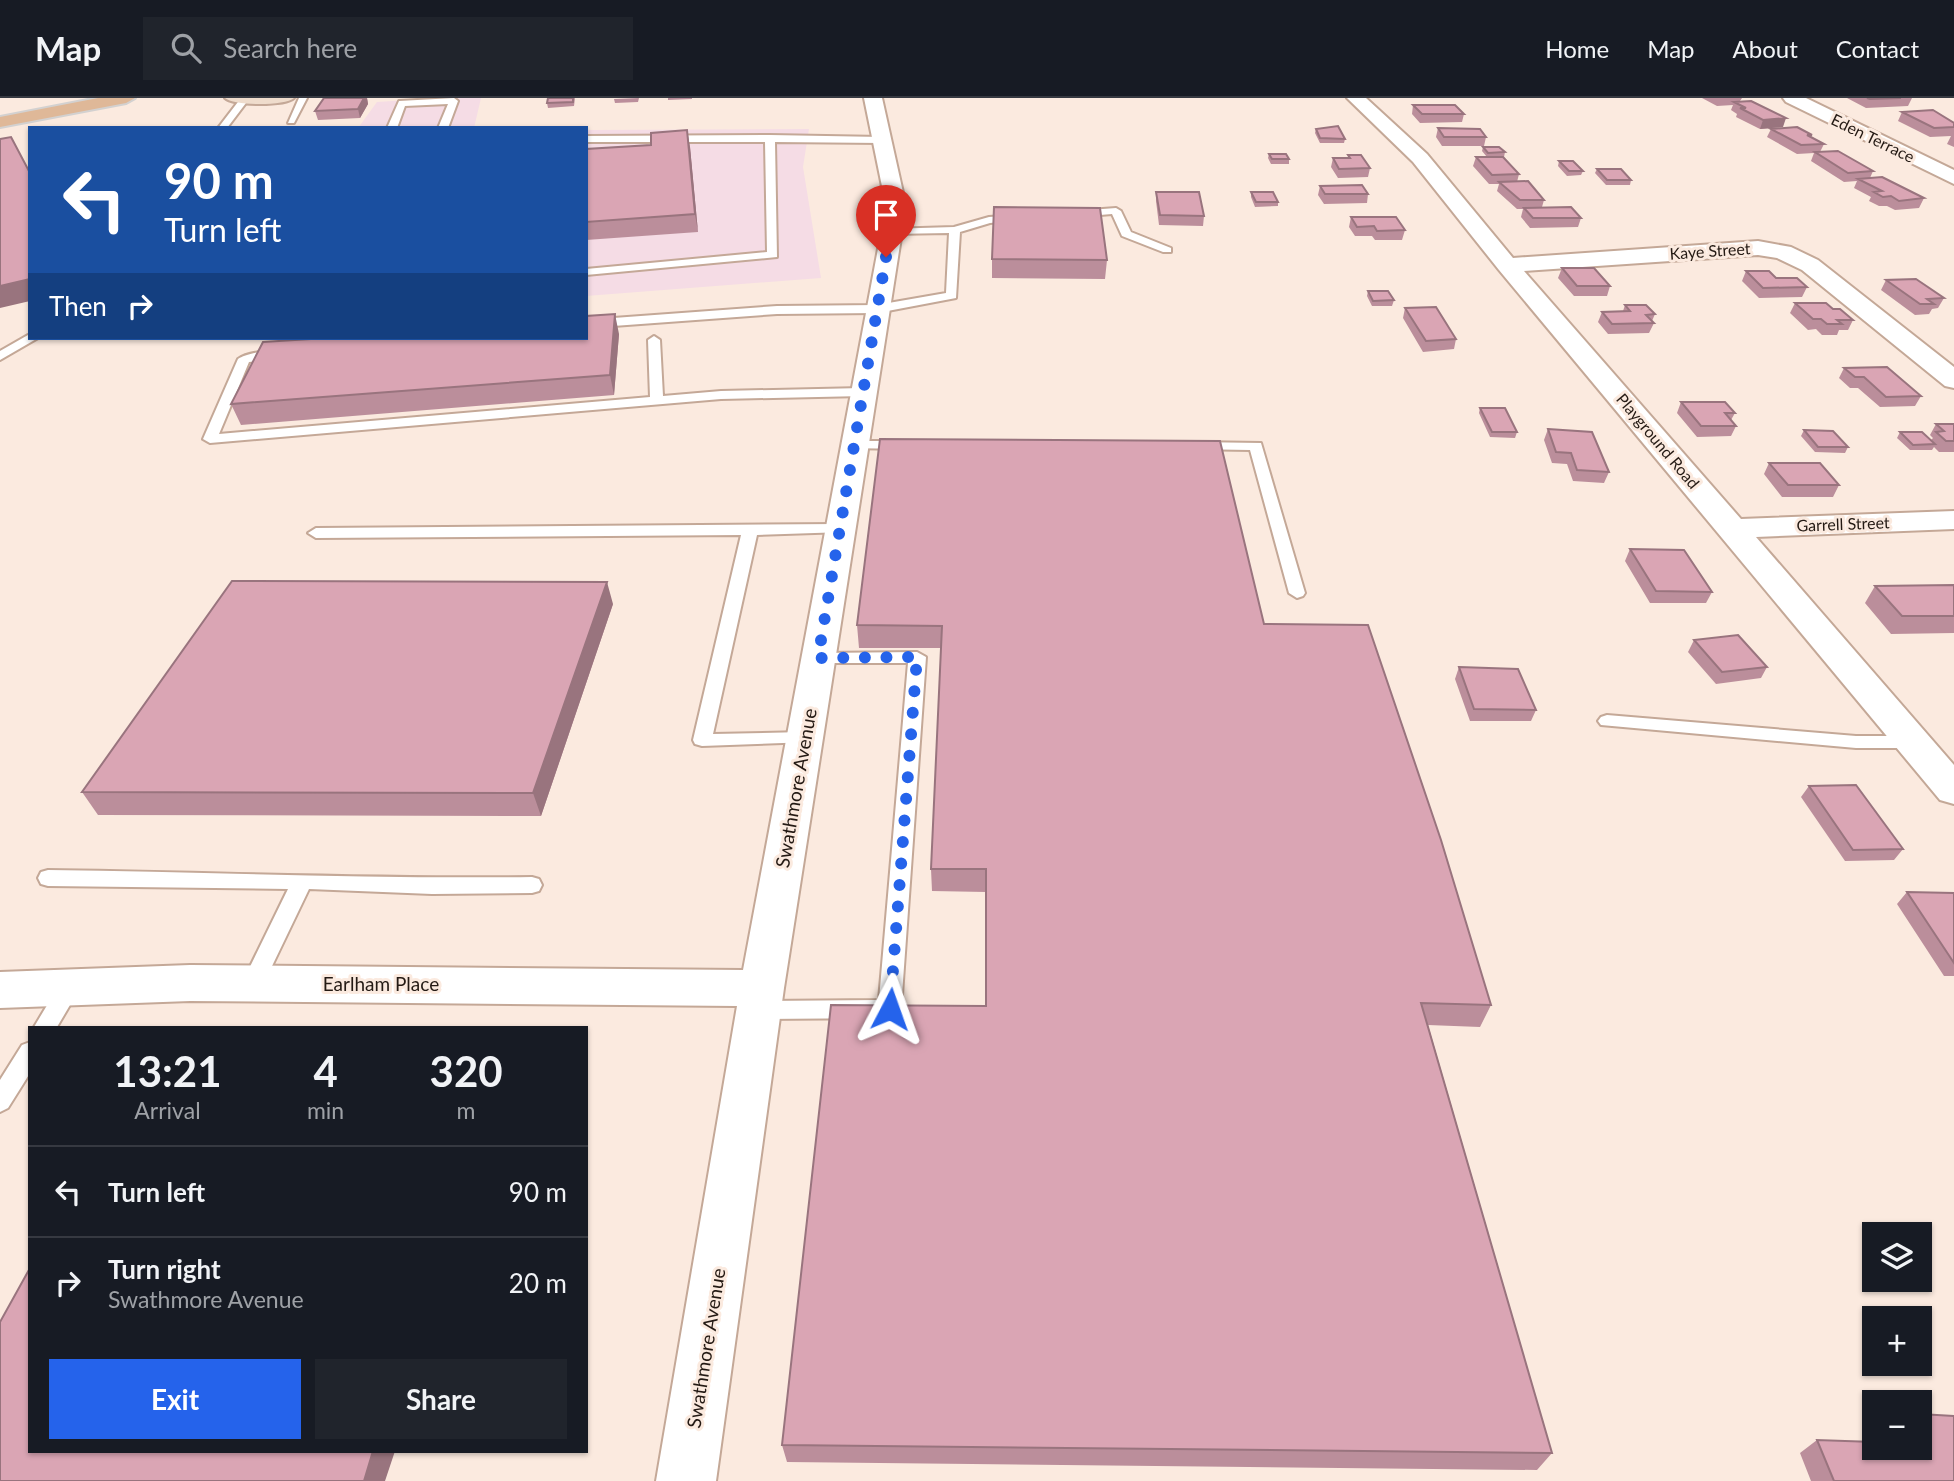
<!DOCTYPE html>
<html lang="en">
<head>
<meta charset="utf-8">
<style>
  body { margin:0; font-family:Lato,sans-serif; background:#20242c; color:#f1f3f6; height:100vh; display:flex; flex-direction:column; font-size:26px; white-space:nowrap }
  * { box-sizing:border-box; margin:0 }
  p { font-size:23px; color:#9ea1a6 }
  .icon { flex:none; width:38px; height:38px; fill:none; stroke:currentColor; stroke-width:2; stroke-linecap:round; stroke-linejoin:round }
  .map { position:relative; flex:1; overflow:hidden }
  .panel { position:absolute; left:28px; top:928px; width:560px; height:427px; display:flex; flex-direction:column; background:#171b24; border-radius:0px; box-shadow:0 2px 5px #0004 }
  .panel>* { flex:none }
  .guide { position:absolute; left:28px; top:28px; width:560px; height:214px; border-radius:0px; box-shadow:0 2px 5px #0004; background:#1a4fa0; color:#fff; overflow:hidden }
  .fabs { position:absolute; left:1862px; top:1124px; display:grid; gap:14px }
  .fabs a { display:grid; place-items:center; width:70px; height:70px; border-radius:0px; background:#171b24; box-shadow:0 2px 5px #0004; font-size:35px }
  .pin { position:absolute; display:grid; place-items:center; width:60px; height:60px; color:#fff; margin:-72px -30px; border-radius:50% 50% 50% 0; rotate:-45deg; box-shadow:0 0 7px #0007 }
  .pin .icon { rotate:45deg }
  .me { position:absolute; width:77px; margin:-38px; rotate:4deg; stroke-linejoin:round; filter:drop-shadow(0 0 5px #0008) }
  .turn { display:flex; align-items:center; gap:24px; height:147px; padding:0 21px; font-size:32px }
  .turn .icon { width:91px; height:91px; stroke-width:2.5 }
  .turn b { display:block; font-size:49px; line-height:60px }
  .then { display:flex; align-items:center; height:66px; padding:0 21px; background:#0003; gap:14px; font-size:26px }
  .eta { display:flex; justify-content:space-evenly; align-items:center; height:119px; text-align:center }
  .eta b { font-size:42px; font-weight:700; line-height:49px }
  .action { display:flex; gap:14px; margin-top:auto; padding:14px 21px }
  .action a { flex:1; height:80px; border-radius:0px; background:#2563eb; color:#fff; font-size:28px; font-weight:700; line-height:80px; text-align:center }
  .action a+a { background:#20242c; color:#f1f3f6 }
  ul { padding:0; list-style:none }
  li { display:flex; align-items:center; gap:21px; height:91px; padding:0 21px; border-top:2px solid #363941 }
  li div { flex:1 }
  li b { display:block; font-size:26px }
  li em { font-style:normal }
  header { display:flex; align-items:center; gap:42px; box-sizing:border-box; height:98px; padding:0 35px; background:#171b24; border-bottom:2px solid #363941 }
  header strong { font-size:33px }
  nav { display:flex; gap:38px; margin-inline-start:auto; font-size:24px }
  .search { width:490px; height:63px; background:#20242c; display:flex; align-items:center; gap:18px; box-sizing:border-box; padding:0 24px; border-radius:0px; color:#9ea1a6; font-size:26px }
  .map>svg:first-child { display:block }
</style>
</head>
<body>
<header>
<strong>Map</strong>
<div class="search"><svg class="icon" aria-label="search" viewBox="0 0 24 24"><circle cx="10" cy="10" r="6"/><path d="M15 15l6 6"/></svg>Search here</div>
<nav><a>Home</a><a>Map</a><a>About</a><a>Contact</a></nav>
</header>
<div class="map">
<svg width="1954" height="1383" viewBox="0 0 1954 1383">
  <rect width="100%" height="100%" fill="#fbeadf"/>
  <path fill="#f5dce5" d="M 440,0 L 481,0 L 474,30 L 358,30 L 377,4 Z
    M 809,31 L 803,69 L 821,180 L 586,198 L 586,32 Z"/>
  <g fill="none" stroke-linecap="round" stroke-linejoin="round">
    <defs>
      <path id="lane" d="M 241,0 L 249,1 L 227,30 L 218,30 Z
        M 299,0 L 307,0 L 294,25 L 288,25 Z
        M 454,0 L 458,3 L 448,30 L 438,30 L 448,6 L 405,8 L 397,30 L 387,30 L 399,3 Z
        M 770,37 L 882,39 L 887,42 L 882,45 L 775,44 L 777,159 L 586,177 L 586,171 L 767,154 L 765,44 L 586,44 L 586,38 Z
        M 1116,110 L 1121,113 L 1131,134 L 1171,150 L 1171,154 L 1163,154 L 1122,138 L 1112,116 L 1076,119 L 1071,116 L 1076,113 Z
        M 1018,117 L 1023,120 L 1022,122 L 990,125 L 960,134 L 956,200 L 877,215 L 777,216 L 586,230 L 586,222 L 777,208 L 877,207 L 946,195 L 949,135 L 891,136 L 886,133 L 887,131 L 954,129 L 989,119 Z
        M 28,237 L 38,240 L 0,262 L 0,253 Z
        M 654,238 L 660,242 L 663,298 L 721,293 L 863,290 L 870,294 L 863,298 L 721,301 L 210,345 L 203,341 L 238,261 C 247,254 278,250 287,257 L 281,261 L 249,264 L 219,336 L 650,299 L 648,242 Z
        M 854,343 L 905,343 L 912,347 L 905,351 L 849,350 L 847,347 Z
        M 1194,344 L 1261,345 L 1305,495 L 1303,498 L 1297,500 L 1289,495 L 1250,352 L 1189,351 L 1187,348 Z
        M 840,426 L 845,428 L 848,431 L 845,434 L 757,437 L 713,636 L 804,634 L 811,636 L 813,640 L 811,644 L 702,648 L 695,646 L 693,642 L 741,437 L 316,440 L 308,435 L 316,430 Z
        M 917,554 L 926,559 L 901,911 L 898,918 L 890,920 L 759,921 L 751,919 L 748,912 L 751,905 L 759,903 L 879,902 L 908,565 L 818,565 L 809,560 L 818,555 Z
        M 1607,617 L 1856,638 L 1913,638 L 1920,640 L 1922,644 L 1920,648 L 1913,650 L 1856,650 L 1601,627 L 1598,623 L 1601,619 Z
        M 48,772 C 209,774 371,781 532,779 L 539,781 L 542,787 L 539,793 L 532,795 L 432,796 L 309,791 L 261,891 L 253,894 L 245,891 L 242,885 L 288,791 L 48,788 L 41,786 L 38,780 L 41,774 Z
        M 69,881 L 77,884 L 80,890 L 57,929 L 34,929 L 61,884 Z
        M 30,944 L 30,975 L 8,1010 L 0,1014 L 0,982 L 22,947 Z"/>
      <path id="street" d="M 864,0 L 882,0 L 906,108 L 784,890 L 716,1383 L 656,1383 L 737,908 L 190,903 L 0,910 L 0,874 L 190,867 L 743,872 L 886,108 Z
        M 1347,0 L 1366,0 L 1427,56 L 1513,160 L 1758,143 L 1791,149 L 1818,162 L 1954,269 L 1954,290 L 1945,288 L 1802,172 L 1777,160 L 1758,157 L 1524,173 L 1741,421 L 1954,413 L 1954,431 L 1756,439 L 1954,667 L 1954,706 L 1940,702 L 1499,172 L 1413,64 Z
        M 1783,0 L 1806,0 L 1954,72 L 1954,86 L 1786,4 Z"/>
      <path id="secondary" d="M 225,0 L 294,0 C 285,8 234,8 225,0 Z"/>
      <path id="primary" d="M 98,0 L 135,0 L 126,5 L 0,29 L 0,19 Z"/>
    </defs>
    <use href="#lane" stroke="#c4a897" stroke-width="4"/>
    <use href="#street" stroke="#c4a897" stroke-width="4"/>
    <use href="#secondary" stroke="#c4a897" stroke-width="4"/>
    <use href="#primary" stroke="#d3d1d0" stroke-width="4"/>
    <use href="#lane" fill="#fff" fill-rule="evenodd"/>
    <use href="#street" fill="#fff" fill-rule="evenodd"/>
    <use href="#secondary" fill="#efdccc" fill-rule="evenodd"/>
    <use href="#primary" fill="#dfb898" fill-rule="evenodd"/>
  </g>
  <path fill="#bb8e9b" d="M 324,0 L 367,0 L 368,6 L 360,20 L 318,22 L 315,13 Z
    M 575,0 L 574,8 L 548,10 L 547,5 Z
    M 639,0 L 638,4 L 615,5 L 614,1 Z
    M 668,0 L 692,0 L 692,1 L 668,2 Z
    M 1702,0 L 1742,0 L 1740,3 L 1783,29 L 1760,31 L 1736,19 L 1737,16 L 1731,12 L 1733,7 L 1717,8 Z
    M 1847,0 L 1912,0 L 1908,8 L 1866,10 Z
    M 1413,7 L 1464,16 L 1462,24 L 1420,25 L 1412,16 Z
    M 1902,14 L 1954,25 L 1954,49 L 1947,46 L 1951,38 L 1930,39 L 1898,23 Z
    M 1438,30 L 1486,39 L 1484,48 L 1442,48 L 1436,39 Z
    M 1316,31 L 1345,41 L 1344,45 L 1320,45 L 1315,35 Z
    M 1771,31 L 1812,37 L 1811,39 L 1824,46 L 1820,54 L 1873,73 L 1870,80 L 1924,100 L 1919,110 L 1895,112 L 1887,108 L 1879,108 L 1869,103 L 1871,99 L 1854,90 L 1857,83 L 1844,84 L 1811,63 L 1814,55 L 1797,56 L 1767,39 Z
    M 690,49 L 698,134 L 586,142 L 586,51 Z
    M 1483,49 L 1505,54 L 1504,59 L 1519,76 L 1517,84 L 1544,102 L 1542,109 L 1581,120 L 1578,129 L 1530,130 L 1521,119 L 1523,111 L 1517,111 L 1497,93 L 1499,86 L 1489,86 L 1473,68 L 1476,59 L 1487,59 L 1482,53 Z
    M 1269,56 L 1289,61 L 1289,66 L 1271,66 L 1268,60 Z
    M 1348,57 L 1370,70 L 1368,79 L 1338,80 L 1331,69 L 1333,60 L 1348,60 Z
    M 1559,63 L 1583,73 L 1581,77 L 1567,78 L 1558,68 Z
    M 1597,71 L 1631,82 L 1630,87 L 1606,87 L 1595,75 Z
    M 1320,88 L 1368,96 L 1367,105 L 1324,106 L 1318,97 Z
    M 1156,94 L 1204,118 L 1203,128 L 1159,127 L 1156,103 Z
    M 1251,94 L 1278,104 L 1278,108 L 1255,109 L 1251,99 Z
    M 1351,119 L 1405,132 L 1402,142 L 1375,142 L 1372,138 L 1355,138 L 1349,129 Z
    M 992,161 L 1107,162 L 1105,181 L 992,180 Z
    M 1562,170 L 1610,188 L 1607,198 L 1574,198 L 1558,180 Z
    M 1746,173 L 1776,180 L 1807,189 L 1802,199 L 1759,200 L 1742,183 Z
    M 1886,182 L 1944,200 L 1938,210 L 1932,211 L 1929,216 L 1915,217 L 1881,192 Z
    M 1368,193 L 1394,202 L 1392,208 L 1372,208 L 1367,198 Z
    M 1795,205 L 1833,211 L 1853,222 L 1848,232 L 1839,232 L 1837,237 L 1822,237 L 1816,231 L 1808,232 L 1790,215 Z
    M 1625,207 L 1655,216 L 1652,223 L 1654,225 L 1649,235 L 1608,236 L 1598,224 L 1602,214 L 1623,213 Z
    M 1405,210 L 1456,241 L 1454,251 L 1423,254 L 1403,220 Z
    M 619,236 L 614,297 L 241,327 L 231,306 Z
    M 1844,270 L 1921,298 L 1915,308 L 1880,309 L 1858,290 L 1850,290 L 1839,280 Z
    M 1681,304 L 1735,315 L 1731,322 L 1736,328 L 1731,338 L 1697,339 L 1677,315 Z
    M 1480,310 L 1517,334 L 1515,340 L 1490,339 L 1479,315 Z
    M 1936,326 L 1954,326 L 1954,354 L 1939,354 L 1934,349 L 1932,352 L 1910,352 L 1897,340 L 1900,334 L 1931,342 L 1933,340 L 1930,337 Z
    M 1548,331 L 1609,374 L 1604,385 L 1573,383 L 1567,366 L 1552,365 L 1544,342 Z
    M 1804,332 L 1848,349 L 1845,355 L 1815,354 L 1801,338 Z
    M 1769,365 L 1839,387 L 1833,399 L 1782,399 L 1764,376 Z
    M 1630,451 L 1712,494 L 1706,505 L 1650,505 L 1625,463 Z
    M 1954,487 L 1954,535 L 1891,536 L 1865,505 L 1875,488 Z
    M 613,506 L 541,718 L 98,717 L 82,694 Z
    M 1264,526 L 1491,907 L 1480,929 L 1428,927 L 1552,1355 L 1537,1372 L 787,1364 L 782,1347 L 986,908 L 986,794 L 932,793 L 931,771 L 941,550 L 859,550 L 857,527 Z
    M 1694,542 L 1767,569 L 1761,580 L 1716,586 L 1688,554 Z
    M 1459,569 L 1536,612 L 1531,623 L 1470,623 L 1455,581 Z
    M 1809,688 L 1903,751 L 1894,762 L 1845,763 L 1801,699 Z
    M 1907,794 L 1954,795 L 1954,878 L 1944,878 L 1897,806 Z
    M 1874,1324 L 1874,1342 L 1869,1328 Z
    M 1817,1342 L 1920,1349 L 1954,1383 L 1811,1383 L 1800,1355 Z"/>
  <path fill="#99747e" d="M 364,0 L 367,0 L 368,6 L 360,20 L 358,11 Z
    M 1786,20 L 1783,29 L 1760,31 L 1763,22 Z
    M 687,32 L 690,49 L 698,134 L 695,116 Z
    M 30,181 L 30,203 L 0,210 L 0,188 Z
    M 615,216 L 619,236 L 614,297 L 610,277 Z
    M 607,484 L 613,506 L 541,718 L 533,695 Z
    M 373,1353 L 395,1353 L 385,1383 L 364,1383 Z"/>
  <path fill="#daa5b4" stroke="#99747e" stroke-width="2" d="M 324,0 L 364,0 L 358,11 L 315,13 Z
    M 548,0 L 573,0 L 573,4 L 547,5 Z
    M 1867,0 L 1901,0 L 1870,1 Z
    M 1751,3 L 1786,20 L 1763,22 L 1740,10 L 1746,10 L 1734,4 Z
    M 1413,7 L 1455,7 L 1464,16 L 1422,16 Z
    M 1933,12 L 1954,25 L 1954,29 L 1934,30 L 1902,14 Z
    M 1338,28 L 1345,41 L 1320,40 L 1316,31 Z
    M 1797,29 L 1812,37 L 1807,37 L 1824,46 L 1801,47 L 1771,31 Z
    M 1438,30 L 1480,31 L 1486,39 L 1444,39 Z
    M 687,32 L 695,116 L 586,124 L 586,51 L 651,47 L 651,35 Z
    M 11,39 L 30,75 L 30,181 L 0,188 L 0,41 Z
    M 1483,49 L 1499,49 L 1505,54 L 1488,55 Z
    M 1838,53 L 1873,73 L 1848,75 L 1815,54 Z
    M 1269,56 L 1286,56 L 1289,61 L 1272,61 Z
    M 1348,57 L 1361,57 L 1370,70 L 1339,71 L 1333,60 L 1350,60 Z
    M 1476,59 L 1503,59 L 1519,76 L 1492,77 Z
    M 1559,63 L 1573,63 L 1583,73 L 1569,73 Z
    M 1597,71 L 1621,71 L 1631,82 L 1607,82 Z
    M 1882,79 L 1924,100 L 1899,103 L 1891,98 L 1883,99 L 1874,94 L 1882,93 L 1858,81 Z
    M 1528,83 L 1544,102 L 1520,102 L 1499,84 Z
    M 1362,87 L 1368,96 L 1325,96 L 1320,88 Z
    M 1156,94 L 1199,94 L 1204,118 L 1160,117 Z
    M 1251,94 L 1273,94 L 1278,104 L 1256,104 Z
    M 994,109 L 1100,110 L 1107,162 L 992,161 Z
    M 1571,109 L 1581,120 L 1533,120 L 1524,110 Z
    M 1351,119 L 1396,119 L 1405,132 L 1377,133 L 1374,128 L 1357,129 Z
    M 1562,170 L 1594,170 L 1610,188 L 1577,188 Z
    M 1746,173 L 1769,173 L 1776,180 L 1797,180 L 1807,189 L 1763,190 Z
    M 1916,181 L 1944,200 L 1927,201 L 1934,206 L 1920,206 L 1886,182 Z
    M 1368,193 L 1388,193 L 1394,202 L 1373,203 Z
    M 1795,205 L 1826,205 L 1833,211 L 1840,211 L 1853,222 L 1837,222 L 1842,226 L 1827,226 L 1821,221 L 1813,221 Z
    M 1625,207 L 1646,207 L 1655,216 L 1646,217 L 1654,225 L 1612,226 L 1602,214 L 1630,213 Z
    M 1436,209 L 1456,241 L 1426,243 L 1405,210 Z
    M 615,216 L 610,277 L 231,306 L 263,244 L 327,240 L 586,240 L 586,218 Z
    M 1887,269 L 1921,298 L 1886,299 L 1864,279 L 1855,279 L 1844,270 Z
    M 1681,304 L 1725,304 L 1735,315 L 1725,315 L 1736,328 L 1701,328 Z
    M 1480,310 L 1505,310 L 1517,334 L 1492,334 Z
    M 1936,326 L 1954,326 L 1954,343 L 1946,343 L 1936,334 L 1944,333 Z
    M 1548,331 L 1592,334 L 1609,374 L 1577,372 L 1571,355 L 1556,354 Z
    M 1804,332 L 1833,333 L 1848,349 L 1818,349 Z
    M 1900,334 L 1922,334 L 1935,346 L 1913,347 Z
    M 880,341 L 1220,343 L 1264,526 L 1368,527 L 1441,742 L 1491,907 L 1421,905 L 1552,1355 L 782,1347 L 831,907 L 986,908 L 986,771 L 931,771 L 942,528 L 857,527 Z
    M 1769,365 L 1820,365 L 1839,387 L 1788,387 Z
    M 1630,451 L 1684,452 L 1712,494 L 1656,493 Z
    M 232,483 L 607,484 L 533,695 L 82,694 Z
    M 1954,487 L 1954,518 L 1902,518 L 1875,488 Z
    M 1738,537 L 1767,569 L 1722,574 L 1694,542 Z
    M 1459,569 L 1518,571 L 1536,612 L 1474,611 Z
    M 1856,687 L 1903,751 L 1853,752 L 1809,688 Z
    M 1907,794 L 1954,795 L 1954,865 Z
    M 30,1170 L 30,1353 L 373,1353 L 364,1383 L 0,1383 L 0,1224 Z
    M 1920,1316 L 1954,1318 L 1954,1383 L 1834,1383 L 1817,1342 L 1874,1344 L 1874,1349 L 1920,1349 Z"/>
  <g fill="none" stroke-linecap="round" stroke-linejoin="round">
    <path stroke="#2563eb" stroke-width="12" stroke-dasharray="0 21.6" d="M 886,159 L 818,560 L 917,559 L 890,911"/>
  </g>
  <g text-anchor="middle" stroke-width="6" stroke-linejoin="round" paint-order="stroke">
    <g font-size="16" fill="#241a14" stroke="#fbeadf">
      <text transform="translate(1873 40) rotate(26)" y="6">Eden Terrace</text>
      <text transform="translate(1710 153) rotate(-4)" y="6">Kaye Street</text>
      <text transform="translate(1658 343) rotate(50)" y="6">Playground Road</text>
      <text transform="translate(1843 426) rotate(-2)" y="6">Garrell Street</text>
    </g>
    <g font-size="19" fill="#241a14" stroke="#fbeadf">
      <text transform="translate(796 690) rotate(-80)" y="7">Swathmore Avenue</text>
      <text x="381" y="893">Earlham Place</text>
      <text transform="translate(706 1250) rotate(-81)" y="7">Swathmore Avenue</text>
    </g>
  </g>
</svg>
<div class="fabs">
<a><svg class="icon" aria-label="layers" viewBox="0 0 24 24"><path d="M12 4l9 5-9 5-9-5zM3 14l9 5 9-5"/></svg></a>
<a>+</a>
<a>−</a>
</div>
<div class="pin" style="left:886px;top:159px;background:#d93025"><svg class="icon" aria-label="arrive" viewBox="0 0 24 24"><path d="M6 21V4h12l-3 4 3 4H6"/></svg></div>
<svg class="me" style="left:890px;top:911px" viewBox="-20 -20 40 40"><path d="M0-17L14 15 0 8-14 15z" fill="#2563eb" stroke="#fff" stroke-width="4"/></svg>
<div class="guide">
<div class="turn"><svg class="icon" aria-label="left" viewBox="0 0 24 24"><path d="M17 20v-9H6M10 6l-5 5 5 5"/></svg><div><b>90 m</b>Turn left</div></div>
<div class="then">Then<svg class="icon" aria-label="right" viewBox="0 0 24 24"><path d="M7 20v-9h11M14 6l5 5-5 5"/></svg></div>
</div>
<section class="panel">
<div class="eta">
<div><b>13:21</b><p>Arrival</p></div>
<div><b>4</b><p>min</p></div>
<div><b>320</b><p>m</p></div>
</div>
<ul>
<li><svg class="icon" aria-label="left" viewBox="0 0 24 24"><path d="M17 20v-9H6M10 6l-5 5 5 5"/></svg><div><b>Turn left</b></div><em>90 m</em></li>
<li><svg class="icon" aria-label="right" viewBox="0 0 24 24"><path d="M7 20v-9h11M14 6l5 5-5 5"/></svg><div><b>Turn right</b><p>Swathmore Avenue</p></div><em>20 m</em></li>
</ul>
<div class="action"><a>Exit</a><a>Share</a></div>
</section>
</div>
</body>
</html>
